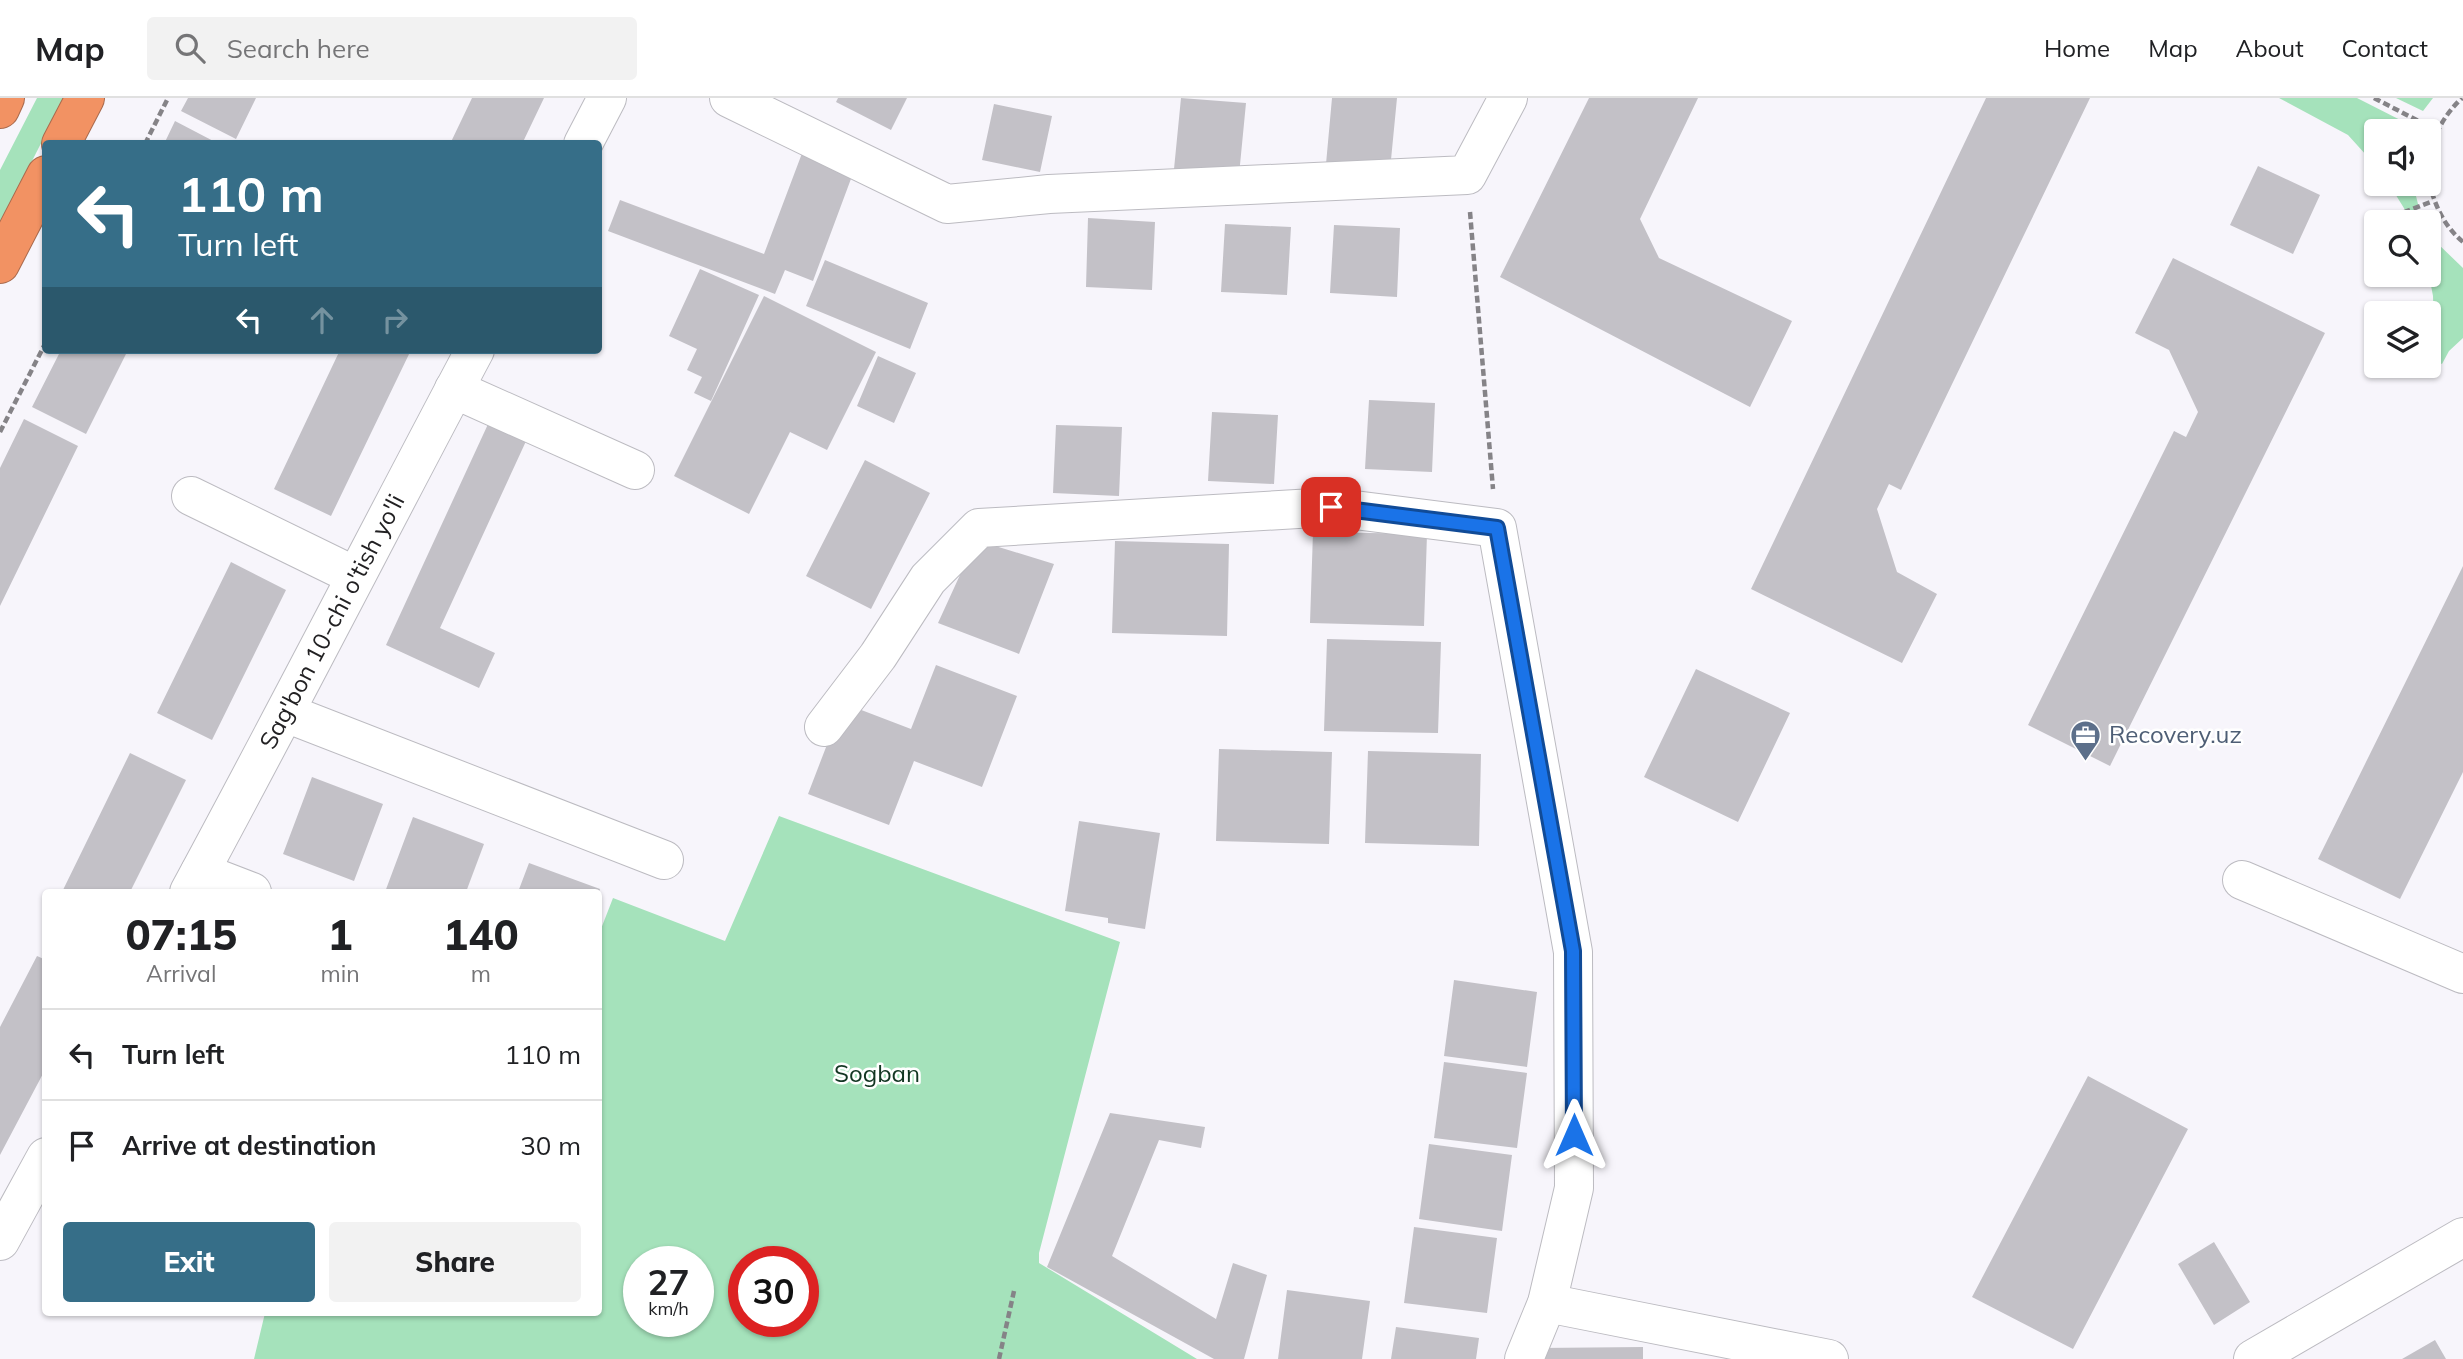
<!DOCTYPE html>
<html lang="en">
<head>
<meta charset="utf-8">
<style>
  body { margin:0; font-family:Mulish,sans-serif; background:#f2f2f2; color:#202124; height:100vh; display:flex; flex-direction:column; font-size:26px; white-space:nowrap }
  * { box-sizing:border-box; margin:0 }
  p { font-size:23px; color:#757577 }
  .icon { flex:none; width:38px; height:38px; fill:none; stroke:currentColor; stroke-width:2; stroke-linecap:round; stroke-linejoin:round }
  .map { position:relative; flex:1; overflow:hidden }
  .drawer { position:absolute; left:42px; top:791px; width:560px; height:427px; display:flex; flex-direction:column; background:#fff; border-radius:7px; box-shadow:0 2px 5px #0004 }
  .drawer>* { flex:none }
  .hud { position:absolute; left:42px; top:42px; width:560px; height:214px; border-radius:7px; box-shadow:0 2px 5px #0004; background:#366e88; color:#fff; overflow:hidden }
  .controls { position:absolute; left:2364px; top:21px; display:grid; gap:14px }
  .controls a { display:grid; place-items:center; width:77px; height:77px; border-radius:7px; background:#fff; box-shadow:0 2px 5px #0004; font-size:35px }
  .speed { position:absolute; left:623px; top:1148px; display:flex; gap:14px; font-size:35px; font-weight:700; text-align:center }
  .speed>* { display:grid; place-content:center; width:91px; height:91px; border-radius:50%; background:#fff; box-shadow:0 2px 5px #0004; line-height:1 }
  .speed small { font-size:18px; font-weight:400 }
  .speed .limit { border:10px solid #d22; background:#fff; color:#111 }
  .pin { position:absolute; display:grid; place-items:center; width:60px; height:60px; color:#fff; margin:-30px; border-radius:14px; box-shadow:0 4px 10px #0006 }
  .me { position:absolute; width:77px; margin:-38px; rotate:0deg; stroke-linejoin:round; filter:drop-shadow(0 0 5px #0008) }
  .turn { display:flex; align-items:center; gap:24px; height:147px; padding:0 21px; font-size:32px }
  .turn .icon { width:91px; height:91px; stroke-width:2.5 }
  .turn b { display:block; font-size:49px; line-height:60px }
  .lanes { display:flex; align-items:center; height:66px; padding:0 21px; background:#0003; justify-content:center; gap:35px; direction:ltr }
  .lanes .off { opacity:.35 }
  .eta { display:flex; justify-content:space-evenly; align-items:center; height:119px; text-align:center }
  .eta b { font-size:42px; font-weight:800; line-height:49px }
  .cta { display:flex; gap:14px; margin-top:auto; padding:14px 21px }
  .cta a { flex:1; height:80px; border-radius:7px; background:#366e88; color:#fff; font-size:28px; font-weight:800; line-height:80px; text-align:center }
  .cta a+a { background:#f2f2f2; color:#202124 }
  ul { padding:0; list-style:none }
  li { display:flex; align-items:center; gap:21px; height:91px; padding:0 21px; border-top:2px solid #e0e0e0 }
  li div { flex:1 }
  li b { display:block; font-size:26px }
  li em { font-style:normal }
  header { display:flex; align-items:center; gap:42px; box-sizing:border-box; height:98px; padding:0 35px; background:#fff; border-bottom:2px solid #e0e0e0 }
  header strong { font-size:33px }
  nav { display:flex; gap:38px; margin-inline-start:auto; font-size:24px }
  .search { width:490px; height:63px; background:#f2f2f2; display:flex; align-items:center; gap:18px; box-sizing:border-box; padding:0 24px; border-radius:7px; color:#757577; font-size:26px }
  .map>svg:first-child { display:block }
</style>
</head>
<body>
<header>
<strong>Map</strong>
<div class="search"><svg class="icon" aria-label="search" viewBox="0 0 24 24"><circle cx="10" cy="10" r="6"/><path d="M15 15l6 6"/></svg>Search here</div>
<nav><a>Home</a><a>Map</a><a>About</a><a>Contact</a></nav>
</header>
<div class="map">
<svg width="2463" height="1261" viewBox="0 0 2463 1261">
  <rect width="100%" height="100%" fill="#f7f5fb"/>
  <path fill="#a5e2bb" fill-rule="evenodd" d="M 37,0 L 64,0 L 0,126 L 0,72 Z
    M 2279,0 L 2357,0 L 2420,32 L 2376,33 L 2376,68 L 2348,37 Z
    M 2396,0 L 2433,0 L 2423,13 Z
    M 2389,86 L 2413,86 L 2419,110 L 2407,115 Z
    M 2429,133 L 2435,143 L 2463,170 L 2463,240 L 2449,253 L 2442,266 L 2429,260 L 2434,230 L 2433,198 L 2429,177 Z
    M 779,718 L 1120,844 L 1039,1155 L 1039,1165 L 1197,1261 L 254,1261 L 265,1215 L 598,1214 L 599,836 L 613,800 L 725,843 ZM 639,1164 L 698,1164 L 698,1223 L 639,1223 ZM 744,1164 L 803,1164 L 803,1223 L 744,1223 Z"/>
  <path fill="#c3c1c7" d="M 188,0 L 256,0 L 236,41 L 181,13 Z
    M 472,0 L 544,0 L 522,46 L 450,46 Z
    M 838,0 L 907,0 L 891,32 L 836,4 Z
    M 1181,0 L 1246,5 L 1239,77 L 1174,71 Z
    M 1332,0 L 1397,0 L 1390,72 L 1326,66 Z
    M 1589,0 L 1698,0 L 1640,121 L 1659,160 L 1792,223 L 1750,309 L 1500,179 Z
    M 1986,0 L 2090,0 L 1901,392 L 1889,386 L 1877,411 L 1897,474 L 1937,496 L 1902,565 L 1751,491 Z
    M 994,6 L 1052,18 L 1040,74 L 982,62 Z
    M 175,23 L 219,46 L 164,46 Z
    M 804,50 L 855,70 L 813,183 L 785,172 L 775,196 L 608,133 L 620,102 L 764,156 Z
    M 2258,68 L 2320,97 L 2293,156 L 2230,127 Z
    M 1088,120 L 1155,124 L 1152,192 L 1086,189 Z
    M 1225,126 L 1291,129 L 1287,197 L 1221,194 Z
    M 1334,127 L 1400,130 L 1397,199 L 1330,195 Z
    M 2173,160 L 2325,235 L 2110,668 L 2028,627 L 2174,333 L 2186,339 L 2198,314 L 2169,252 L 2135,235 Z
    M 825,162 L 928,205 L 910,251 L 806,208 Z
    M 700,171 L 759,197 L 711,303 L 694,295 L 702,279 L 687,272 L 697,251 L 669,238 Z
    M 764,198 L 876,254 L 827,352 L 790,334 L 749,416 L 674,378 Z
    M 61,252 L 128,252 L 86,336 L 32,309 Z
    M 340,252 L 411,252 L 331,418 L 274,391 Z
    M 878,258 L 916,275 L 894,325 L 857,308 Z
    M 1369,302 L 1435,305 L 1432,374 L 1365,371 Z
    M 1212,314 L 1278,317 L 1274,386 L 1208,383 Z
    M 24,321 L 78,348 L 0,508 L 0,370 Z
    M 489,324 L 527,341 L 440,530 L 495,555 L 479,590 L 386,547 Z
    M 1056,327 L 1122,329 L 1119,398 L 1053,395 Z
    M 865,362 L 930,395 L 871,511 L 806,478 Z
    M 1313,434 L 1427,436 L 1424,528 L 1310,525 Z
    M 976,442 L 1054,466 L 1019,556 L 938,525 Z
    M 1115,443 L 1229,446 L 1227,538 L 1112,535 Z
    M 231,464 L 286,492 L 212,642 L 157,615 Z
    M 2463,468 L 2463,674 L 2400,801 L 2318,761 Z
    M 1327,541 L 1441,544 L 1438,635 L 1324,633 Z
    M 936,567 L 1017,598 L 982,689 L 914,663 L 889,727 L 808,696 L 843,605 L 911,631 Z
    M 1696,571 L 1790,615 L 1738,724 L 1644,679 Z
    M 1219,651 L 1332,654 L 1329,746 L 1216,743 Z
    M 1368,653 L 1481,656 L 1479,748 L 1365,745 Z
    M 130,655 L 186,682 L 130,794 L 62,794 Z
    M 312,679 L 383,706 L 354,783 L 283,756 Z
    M 413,719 L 484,746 L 466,794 L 385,794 Z
    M 1079,723 L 1160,735 L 1145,831 L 1108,825 L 1108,820 L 1065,813 Z
    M 529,765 L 600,791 L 599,794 L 518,794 Z
    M 37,858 L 46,862 L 46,970 L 0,1057 L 0,929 Z
    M 1454,882 L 1537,894 L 1527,969 L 1444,958 Z
    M 1444,964 L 1527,975 L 1517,1050 L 1434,1040 Z
    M 2088,978 L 2188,1031 L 2073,1251 L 1972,1199 Z
    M 1110,1015 L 1205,1029 L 1201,1050 L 1159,1042 L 1112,1158 L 1216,1221 L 1233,1165 L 1267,1177 L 1244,1261 L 1214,1261 L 1047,1169 Z
    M 1429,1046 L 1512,1057 L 1502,1133 L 1419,1121 Z
    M 1414,1129 L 1497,1140 L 1487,1215 L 1404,1205 Z
    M 2214,1144 L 2250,1204 L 2214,1227 L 2178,1166 Z
    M 1287,1192 L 1370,1203 L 1362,1261 L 1278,1261 Z
    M 1396,1229 L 1479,1240 L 1476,1261 L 1391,1261 Z
    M 2435,1242 L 2446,1261 L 2402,1261 Z
    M 1643,1249 L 1643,1261 L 1539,1261 L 1539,1250 Z"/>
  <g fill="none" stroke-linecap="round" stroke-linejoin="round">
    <defs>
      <g id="minor">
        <path d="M 729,0 L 947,106 L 1049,96 L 1467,77 L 1508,0"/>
        <path d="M 583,46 L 607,0"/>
        <path d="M 454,291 L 635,372"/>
        <path d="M 191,398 L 355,478"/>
        <path d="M 286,615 L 664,762"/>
        <path d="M 824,629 L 878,558 L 928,481 L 979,430 L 1331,409 L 1497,430 L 1573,854 L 1574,1090 L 1547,1205 L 1524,1261"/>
        <path d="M 200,774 L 252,794"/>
        <path d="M 2242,782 L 2463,876"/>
        <path id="s1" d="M 189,794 C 286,615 379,433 475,252"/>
        <path d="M 0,1143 L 46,1059"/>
        <path d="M 1547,1205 L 1829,1261"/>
        <path d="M 2253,1261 L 2463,1139"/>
      </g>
      <path id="highway" d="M 0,11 L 5,0
        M 61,46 L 85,0
        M 0,166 L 46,77"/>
    </defs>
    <use href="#minor" stroke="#bcbbc1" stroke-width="40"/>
    <use href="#highway" stroke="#a96a4d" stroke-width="40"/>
    <path stroke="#858387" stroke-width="4.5" stroke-dasharray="7 3.5" stroke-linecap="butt" d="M 2374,0 L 2436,32
      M 145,46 L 168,0
      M 2429,55 C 2436,33 2445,16 2462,0
      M 2429,84 C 2435,108 2444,128 2463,144
      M 1470,114 L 1493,391
      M 2384,122 L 2433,103
      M 0,334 L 46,244
      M 999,1261 L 1014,1193"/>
    <use href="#minor" stroke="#fff" stroke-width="38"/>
    <use href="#highway" stroke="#f29263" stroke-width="38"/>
  </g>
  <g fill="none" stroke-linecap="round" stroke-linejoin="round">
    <defs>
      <path id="route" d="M 1331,409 L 1497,430 L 1573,853 L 1574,1037"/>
    </defs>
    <use href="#route" stroke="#114b97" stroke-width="18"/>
    <use href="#route" stroke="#1a73e8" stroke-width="12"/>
  </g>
  <defs>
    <symbol id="office-pin" viewBox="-11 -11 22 30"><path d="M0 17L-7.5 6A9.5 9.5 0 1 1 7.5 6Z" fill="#5c6f8a" stroke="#fff"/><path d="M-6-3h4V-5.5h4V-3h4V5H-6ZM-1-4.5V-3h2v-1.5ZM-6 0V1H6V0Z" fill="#fff"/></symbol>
  </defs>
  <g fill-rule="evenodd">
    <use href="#office-pin" x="2068" y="620" width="35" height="47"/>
  </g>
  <g text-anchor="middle" stroke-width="5" stroke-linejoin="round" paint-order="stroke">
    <g font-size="24" fill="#222123" stroke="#fff">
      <text dy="8" stroke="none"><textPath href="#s1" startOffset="306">Sag'bon 10-chi o'tish yo'li</textPath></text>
    </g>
    <g font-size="24" fill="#4e5e75" stroke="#fff" text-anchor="start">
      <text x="2109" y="645">Recovery.uz</text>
    </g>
    <g font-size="24" fill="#123622" stroke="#fff">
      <text x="877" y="984">Sogban</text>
    </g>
  </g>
</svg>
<div class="controls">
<a><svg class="icon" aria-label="sound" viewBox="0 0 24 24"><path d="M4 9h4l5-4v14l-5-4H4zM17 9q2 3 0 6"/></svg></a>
<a><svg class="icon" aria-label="search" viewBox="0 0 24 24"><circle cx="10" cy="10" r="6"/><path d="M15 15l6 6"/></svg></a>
<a><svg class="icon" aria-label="layers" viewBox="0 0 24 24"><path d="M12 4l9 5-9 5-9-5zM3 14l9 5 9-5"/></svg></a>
</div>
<div class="speed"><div>27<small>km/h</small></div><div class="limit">30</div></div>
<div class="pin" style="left:1331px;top:409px;background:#d93025"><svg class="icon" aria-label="arrive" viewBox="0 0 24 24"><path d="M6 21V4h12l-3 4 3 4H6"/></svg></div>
<svg class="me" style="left:1574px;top:1037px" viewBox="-20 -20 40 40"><path d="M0-17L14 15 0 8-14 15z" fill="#1a73e8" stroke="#fff" stroke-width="4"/></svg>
<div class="hud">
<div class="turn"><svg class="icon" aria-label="left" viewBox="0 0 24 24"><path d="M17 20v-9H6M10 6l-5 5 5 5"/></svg><div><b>110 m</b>Turn left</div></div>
<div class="lanes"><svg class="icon" aria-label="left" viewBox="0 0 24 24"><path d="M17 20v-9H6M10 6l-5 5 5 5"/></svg><svg class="icon off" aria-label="ahead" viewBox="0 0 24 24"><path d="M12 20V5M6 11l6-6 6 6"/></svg><svg class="icon off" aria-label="right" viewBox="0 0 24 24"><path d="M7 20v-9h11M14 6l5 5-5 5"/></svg></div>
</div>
<section class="drawer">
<div class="eta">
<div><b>07:15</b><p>Arrival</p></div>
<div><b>1</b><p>min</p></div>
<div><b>140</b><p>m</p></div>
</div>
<ul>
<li><svg class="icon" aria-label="left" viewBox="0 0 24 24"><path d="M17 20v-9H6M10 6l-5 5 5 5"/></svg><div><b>Turn left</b></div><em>110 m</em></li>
<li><svg class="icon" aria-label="arrive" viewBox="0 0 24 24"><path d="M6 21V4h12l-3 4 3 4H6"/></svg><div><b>Arrive at destination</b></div><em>30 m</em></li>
</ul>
<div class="cta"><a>Exit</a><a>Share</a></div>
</section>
</div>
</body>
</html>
